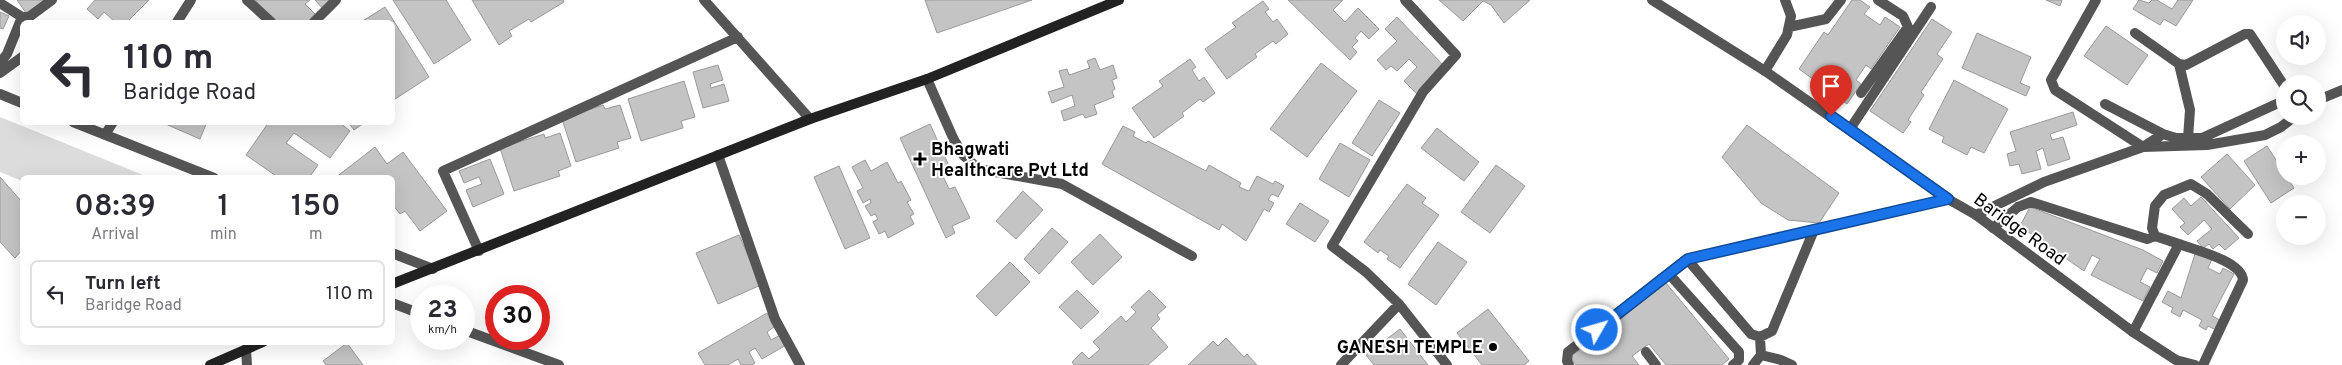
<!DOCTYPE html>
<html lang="en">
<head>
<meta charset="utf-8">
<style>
  body { margin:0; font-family:Overpass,sans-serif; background:#f7f7f7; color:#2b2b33; height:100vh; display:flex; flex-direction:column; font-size:19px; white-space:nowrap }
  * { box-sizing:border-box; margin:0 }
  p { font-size:16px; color:#7c7c81 }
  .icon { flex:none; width:28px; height:28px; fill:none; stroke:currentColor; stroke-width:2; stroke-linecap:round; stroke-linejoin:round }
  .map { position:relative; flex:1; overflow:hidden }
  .drawer { position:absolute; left:20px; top:175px; width:375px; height:170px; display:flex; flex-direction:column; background:#fff; border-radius:8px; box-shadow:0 5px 20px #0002 }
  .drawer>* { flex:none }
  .guide { position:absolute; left:20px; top:20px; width:375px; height:105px; border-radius:8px; box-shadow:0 5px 20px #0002; background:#fff; color:#2b2b33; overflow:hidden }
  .controls { position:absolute; left:2276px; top:15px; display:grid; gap:10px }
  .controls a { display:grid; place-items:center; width:50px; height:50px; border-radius:50%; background:#fff; box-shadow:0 5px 20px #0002; font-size:25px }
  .speed { position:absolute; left:410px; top:285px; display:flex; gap:10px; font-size:25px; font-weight:700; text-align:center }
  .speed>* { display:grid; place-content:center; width:65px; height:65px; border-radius:50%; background:#fff; box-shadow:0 5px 20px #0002; line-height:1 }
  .speed small { font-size:12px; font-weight:400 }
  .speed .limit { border:8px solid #d22; background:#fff; color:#111 }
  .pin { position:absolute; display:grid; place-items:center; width:42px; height:42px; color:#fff; margin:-51px -21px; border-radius:50% 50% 50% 0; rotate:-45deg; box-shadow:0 0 5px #0007 }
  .pin .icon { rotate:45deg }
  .me { position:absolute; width:55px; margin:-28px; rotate:52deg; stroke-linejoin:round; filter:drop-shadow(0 0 4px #0008) }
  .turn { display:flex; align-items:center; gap:18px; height:105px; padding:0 20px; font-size:22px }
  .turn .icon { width:65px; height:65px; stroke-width:2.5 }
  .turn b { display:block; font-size:35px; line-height:42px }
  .eta { display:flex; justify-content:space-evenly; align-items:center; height:85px; text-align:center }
  .eta b { font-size:30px; font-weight:600; line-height:35px }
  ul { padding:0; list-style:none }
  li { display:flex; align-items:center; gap:15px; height:68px; margin:0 10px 8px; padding:0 10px; border:2px solid #e1e1e2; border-radius:8px }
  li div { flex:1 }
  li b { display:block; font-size:19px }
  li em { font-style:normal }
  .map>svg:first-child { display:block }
</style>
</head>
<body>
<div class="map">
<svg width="2342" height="365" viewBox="0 0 2342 365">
  <rect width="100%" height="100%" fill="#fff"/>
  <path fill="#dcdcdc" d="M 0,117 L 148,177 L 22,178 L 22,181 L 0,172 Z"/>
  <path fill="#c4c4c4" stroke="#999" d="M 17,0 L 45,0 L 26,13 Z
    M 95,0 L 149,0 L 127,22 L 112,22 L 114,21 L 104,12 L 98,19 L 87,9 Z
    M 255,0 L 310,0 L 305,4 L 316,15 L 307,22 L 276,22 Z
    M 315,0 L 332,0 L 323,9 Z
    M 393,0 L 446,0 L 471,40 L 434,64 Z
    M 472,0 L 563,0 L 564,2 L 531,22 L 529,19 L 509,31 L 512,36 L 499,45 Z
    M 925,0 L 1032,0 L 937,33 Z
    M 1288,0 L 1343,0 L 1333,10 L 1345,22 L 1358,8 L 1379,29 L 1369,39 L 1361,31 L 1355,38 L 1358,41 L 1352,47 L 1357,52 L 1350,60 Z
    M 1439,0 L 1530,0 L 1504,23 L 1491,5 L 1483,1 L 1463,21 Z
    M 1852,0 L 1860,0 L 1870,7 L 1864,14 L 1880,25 L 1885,17 L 1900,27 L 1871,69 L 1866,65 L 1856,80 L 1861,84 L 1847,104 L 1833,94 L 1836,89 L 1820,78 L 1817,82 L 1799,69 L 1824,32 L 1828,35 Z
    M 2046,0 L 2062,0 L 2060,6 Z
    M 2139,0 L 2149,3 L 2152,0 L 2157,0 L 2172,9 L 2178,0 L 2193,0 L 2176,26 L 2164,19 L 2160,25 L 2133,9 Z
    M 1263,1 L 1269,9 L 1265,12 L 1273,22 L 1277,19 L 1288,34 L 1276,44 L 1273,41 L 1255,54 L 1257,57 L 1227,79 L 1205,49 L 1236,27 L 1232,23 Z
    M 385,7 L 429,77 L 392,101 L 392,22 L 361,22 Z
    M 0,12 L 9,16 L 3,29 L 0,28 Z
    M 1397,17 L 1445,67 L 1417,94 L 1404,81 L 1417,67 L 1409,59 L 1397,71 L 1391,66 L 1386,70 L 1377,60 L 1397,41 L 1385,29 Z
    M 1932,19 L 1952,32 L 1937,54 L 1943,59 L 1921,92 L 1924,95 L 1908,120 L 1911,122 L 1903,133 L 1870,111 Z
    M 2106,26 L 2148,55 L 2127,85 L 2084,56 Z
    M 1977,33 L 2031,57 L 2020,83 L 2030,87 L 2026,96 L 1962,68 Z
    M 1095,58 L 1100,70 L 1113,65 L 1117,78 L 1112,80 L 1115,89 L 1112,91 L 1114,97 L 1094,105 L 1097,114 L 1085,118 L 1083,114 L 1064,121 L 1061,111 L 1075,106 L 1072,95 L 1052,103 L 1048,92 L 1064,87 L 1059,71 L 1067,69 L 1069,75 L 1090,68 L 1087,61 Z
    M 1190,59 L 1196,67 L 1192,70 L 1199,81 L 1204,77 L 1215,93 L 1203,102 L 1200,99 L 1182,113 L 1184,116 L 1154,138 L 1132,108 L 1163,86 L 1159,81 Z
    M 1321,63 L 1357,91 L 1307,157 L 1270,129 Z
    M 718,65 L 723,80 L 710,84 L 711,88 L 724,84 L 729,101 L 703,108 L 693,72 Z
    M 1954,80 L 2008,109 L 1984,153 L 1971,147 L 1967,155 L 1942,142 L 1944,137 L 1929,129 Z
    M 684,81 L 695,117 L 681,121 L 683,128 L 641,141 L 628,99 Z
    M 1379,100 L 1400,113 L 1372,156 L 1352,143 Z
    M 603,105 L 605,109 L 620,105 L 631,138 L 617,142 L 619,148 L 576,162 L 562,119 Z
    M 2073,112 L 2077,125 L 2050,134 L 2052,140 L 2063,137 L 2070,159 L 2048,166 L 2043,148 L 2036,151 L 2041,169 L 2022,174 L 2019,164 L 2010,166 L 2007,154 L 2016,151 L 2010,132 Z
    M 161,122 L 207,122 L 200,139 Z
    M 269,122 L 339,122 L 350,131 L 330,158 L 294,133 L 286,143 L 318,165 L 309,178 L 279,178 L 246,155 Z
    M 348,122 L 365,122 L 354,130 Z
    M 930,124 L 951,170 L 942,174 L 949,189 L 955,187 L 970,218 L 952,226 L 955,233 L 946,238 L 900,138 Z
    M 1747,125 L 1839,193 L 1819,223 L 1788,220 L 1761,203 L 1722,157 Z
    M 1123,126 L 1135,132 L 1133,136 L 1146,143 L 1148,141 L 1206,171 L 1209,165 L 1241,183 L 1239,187 L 1249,191 L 1257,176 L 1273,184 L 1275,181 L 1284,186 L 1278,197 L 1272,194 L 1268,200 L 1274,203 L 1269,212 L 1264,209 L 1246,241 L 1222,224 L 1219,230 L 1102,164 Z
    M 1437,128 L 1479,162 L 1464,181 L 1421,148 Z
    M 560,133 L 571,166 L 558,171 L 560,176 L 514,191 L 500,148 L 544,134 L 545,138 Z
    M 1340,143 L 1370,160 L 1349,197 L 1319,179 Z
    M 2267,146 L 2294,188 L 2271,203 L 2244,161 Z
    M 375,147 L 387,164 L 403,152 L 447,211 L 420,231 L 405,211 L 400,214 L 392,204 L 392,178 L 335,178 Z
    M 2227,154 L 2255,185 L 2230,209 L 2201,177 Z
    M 490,159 L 504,194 L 473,207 L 466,190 L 482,184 L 479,177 L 464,183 L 459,171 Z
    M 865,160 L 871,171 L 887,162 L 898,183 L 901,181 L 911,200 L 907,202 L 914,214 L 910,216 L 914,224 L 888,238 L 885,231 L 879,234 L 873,222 L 878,219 L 875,214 L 871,216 L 865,206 L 871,203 L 870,199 L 863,203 L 857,191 L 863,188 L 852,167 Z
    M 1496,165 L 1525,186 L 1490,233 L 1461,212 Z
    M 839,166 L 870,238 L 845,249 L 814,177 Z
    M 0,177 L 22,202 L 22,242 L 20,243 L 22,250 L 15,258 L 0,242 Z
    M 1407,184 L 1426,198 L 1422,203 L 1439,215 L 1400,268 L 1387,259 L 1389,256 L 1380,250 L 1378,253 L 1364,242 Z
    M 1023,191 L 1043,210 L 1016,239 L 996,221 Z
    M 2201,197 L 2239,238 L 2225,250 L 2219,244 L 2213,249 L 2209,244 L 2203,248 L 2197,241 L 2212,229 L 2204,220 L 2188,235 L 2180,227 L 2185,223 L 2172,209 L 2184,198 L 2191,206 Z
    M 1300,203 L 1329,221 L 1315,242 L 1286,224 Z
    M 2030,207 L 2143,250 L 2163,261 L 2157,273 L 2147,268 L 2140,282 L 2150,287 L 2143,301 L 2091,275 L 2100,259 L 2092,255 L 2084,271 L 2020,226 Z
    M 1052,228 L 1068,242 L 1039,274 L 1024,259 Z
    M 1100,234 L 1122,257 L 1093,285 L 1071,262 Z
    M 739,235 L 761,285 L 718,304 L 696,253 Z
    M 1438,242 L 1467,262 L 1436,305 L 1408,284 Z
    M 2195,254 L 2212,259 L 2208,268 L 2220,274 L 2223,268 L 2234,274 L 2212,316 L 2220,320 L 2216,330 L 2208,326 L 2206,330 L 2199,326 L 2202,320 L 2183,310 L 2180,317 L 2171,312 L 2173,308 L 2162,302 L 2168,291 L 2181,298 Z
    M 1010,262 L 1030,282 L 996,316 L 976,296 Z
    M 1666,283 L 1729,359 L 1722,365 L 1666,365 L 1649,344 L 1632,356 L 1639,365 L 1576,365 L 1570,357 Z
    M 1077,290 L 1099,312 L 1081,329 L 1059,307 Z
    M 1149,290 L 1166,307 L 1157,315 L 1160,319 L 1151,328 L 1168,347 L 1148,365 L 1074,365 L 1072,362 L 1082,352 L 1089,359 L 1100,349 L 1093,342 L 1121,316 L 1126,322 L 1136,312 L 1131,307 Z
    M 1488,309 L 1529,361 L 1524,365 L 1482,365 L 1457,333 Z
    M 767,313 L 774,327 L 767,332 L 771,340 L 782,334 L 788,344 L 762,359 L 755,348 L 749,352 L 755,363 L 752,365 L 741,365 L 738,359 L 728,365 L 705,365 L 698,353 Z
    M 1400,329 L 1428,365 L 1374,365 L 1366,355 Z
    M 1226,338 L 1244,357 L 1247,354 L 1257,365 L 1188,365 L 1213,341 L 1218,346 Z
    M 347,343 L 363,365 L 326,365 L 323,361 Z"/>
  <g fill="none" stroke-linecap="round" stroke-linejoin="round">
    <path stroke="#555" stroke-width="10" d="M 247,0 L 271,22
      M 704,0 L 810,119
      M 1405,0 L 1456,55 L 1423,92 L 1332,246 L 1366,272 L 1399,304 L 1447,365
      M 2096,0 L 2051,80 L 2055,90 L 2143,147 L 2163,134 L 2105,104
      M 0,3 L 22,17 L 7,54 L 0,63
      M 22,17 L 29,17 L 52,0
      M 177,22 L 191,0
      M 314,22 L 336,0
      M 1789,27 L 1826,19 L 1841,0
      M 2135,33 L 2179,64 L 2186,65 L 2245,34 L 2250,34 L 2285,87
      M 2179,64 L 2190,110 L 2188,138
      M 1765,71 L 1787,35 L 1791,16 L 1785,0
      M 0,73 L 22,57
      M 927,79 L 954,140 L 964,156 L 979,169 L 1062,184 L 1192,256
      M 1861,93 L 1908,27 L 1903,16 L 1878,0
      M 0,94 L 22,103
      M 2318,100 L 2342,90
      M 73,122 L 214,178
      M 1850,129 L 1931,7
      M 2163,134 L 2176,138 L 2202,138 L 2285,100
      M 105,135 L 113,122
      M 718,155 L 775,319 L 800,365
      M 1976,215 L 2044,182 L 2143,147 L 2207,145 L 2265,135 L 2281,127 L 2295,116
      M 1993,228 L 2018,207 L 2031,202 L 2147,239 L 2155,236
      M 1814,230 L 1772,331 L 1760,337 L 1751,334 L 1687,259 L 1948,199
      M 2179,244 C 2195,250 2242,261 2243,280 L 2203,365
      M 479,251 L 443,171 L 738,37
      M 392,253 L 433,269
      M 1669,274 L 1739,352 L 1739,360 L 1733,365
      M 392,303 L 421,314
      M 464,330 L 559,365
      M 2133,332 L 2179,244 L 2155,236 L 2152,228 L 2155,206 L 2164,195 L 2191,184 L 2207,194 L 2248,234
      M 1646,352 L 1656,365
      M 1761,355 L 1781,360 L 1792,365
      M 1341,365 L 1399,304
      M 1569,365 L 1567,361 L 1568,352 L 1687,259
      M 1753,365 L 1761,355 L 1760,337"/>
    <path stroke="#555" stroke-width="10" d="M 1652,0 L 1765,71 L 1948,199 L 1976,215 L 2133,332 L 2176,360 L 2195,365
      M 246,350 L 247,365"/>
    <path stroke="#222" stroke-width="10" d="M 392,284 L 810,119 L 927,79 L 1119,0
      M 210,365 L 263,342"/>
  </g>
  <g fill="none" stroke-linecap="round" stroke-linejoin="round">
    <defs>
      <path id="route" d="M 1597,330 L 1688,259 L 1948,199 L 1831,116"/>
    </defs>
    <use href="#route" stroke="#114b97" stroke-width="12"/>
    <use href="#route" stroke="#1a73e8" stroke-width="9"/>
  </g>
  <g fill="#000" stroke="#fff" stroke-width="2">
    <path d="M917.5 151.5h5v5h5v5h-5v5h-5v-5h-5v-5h5z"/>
    <circle cx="1493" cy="347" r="5"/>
  </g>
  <g text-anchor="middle" stroke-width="4" stroke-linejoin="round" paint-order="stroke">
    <g font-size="18" font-weight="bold" fill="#000" stroke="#fff" text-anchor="start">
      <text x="931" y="155">Bhagwati<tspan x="931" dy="21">Healthcare Pvt Ltd</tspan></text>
      <text x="1483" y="353" text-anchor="end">GANESH TEMPLE</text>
    </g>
    <g font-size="18" fill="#000" stroke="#fff">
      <text transform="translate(2020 229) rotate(36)" y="6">Baridge Road</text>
    </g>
  </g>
</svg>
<div class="controls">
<a><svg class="icon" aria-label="sound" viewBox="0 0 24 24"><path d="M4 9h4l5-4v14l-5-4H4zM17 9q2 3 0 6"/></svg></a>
<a><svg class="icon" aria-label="search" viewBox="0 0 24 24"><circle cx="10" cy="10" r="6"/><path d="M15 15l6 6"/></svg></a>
<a>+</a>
<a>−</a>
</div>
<div class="speed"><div>23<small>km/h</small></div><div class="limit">30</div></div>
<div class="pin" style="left:1831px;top:116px;background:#d93025"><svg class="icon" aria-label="arrive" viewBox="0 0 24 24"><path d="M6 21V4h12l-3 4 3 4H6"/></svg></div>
<svg class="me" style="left:1597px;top:330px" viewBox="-20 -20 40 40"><circle r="17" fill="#1a73e8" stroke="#fff" stroke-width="3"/><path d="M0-11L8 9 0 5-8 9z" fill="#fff"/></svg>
<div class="guide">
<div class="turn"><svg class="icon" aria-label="left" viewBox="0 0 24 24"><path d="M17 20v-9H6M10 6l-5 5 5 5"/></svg><div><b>110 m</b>Baridge Road</div></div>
</div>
<section class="drawer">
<div class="eta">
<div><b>08:39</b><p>Arrival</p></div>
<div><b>1</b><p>min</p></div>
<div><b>150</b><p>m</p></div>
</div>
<ul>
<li><svg class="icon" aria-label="left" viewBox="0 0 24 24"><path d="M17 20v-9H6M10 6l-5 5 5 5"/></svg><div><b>Turn left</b><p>Baridge Road</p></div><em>110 m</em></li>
</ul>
</section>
</div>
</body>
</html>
